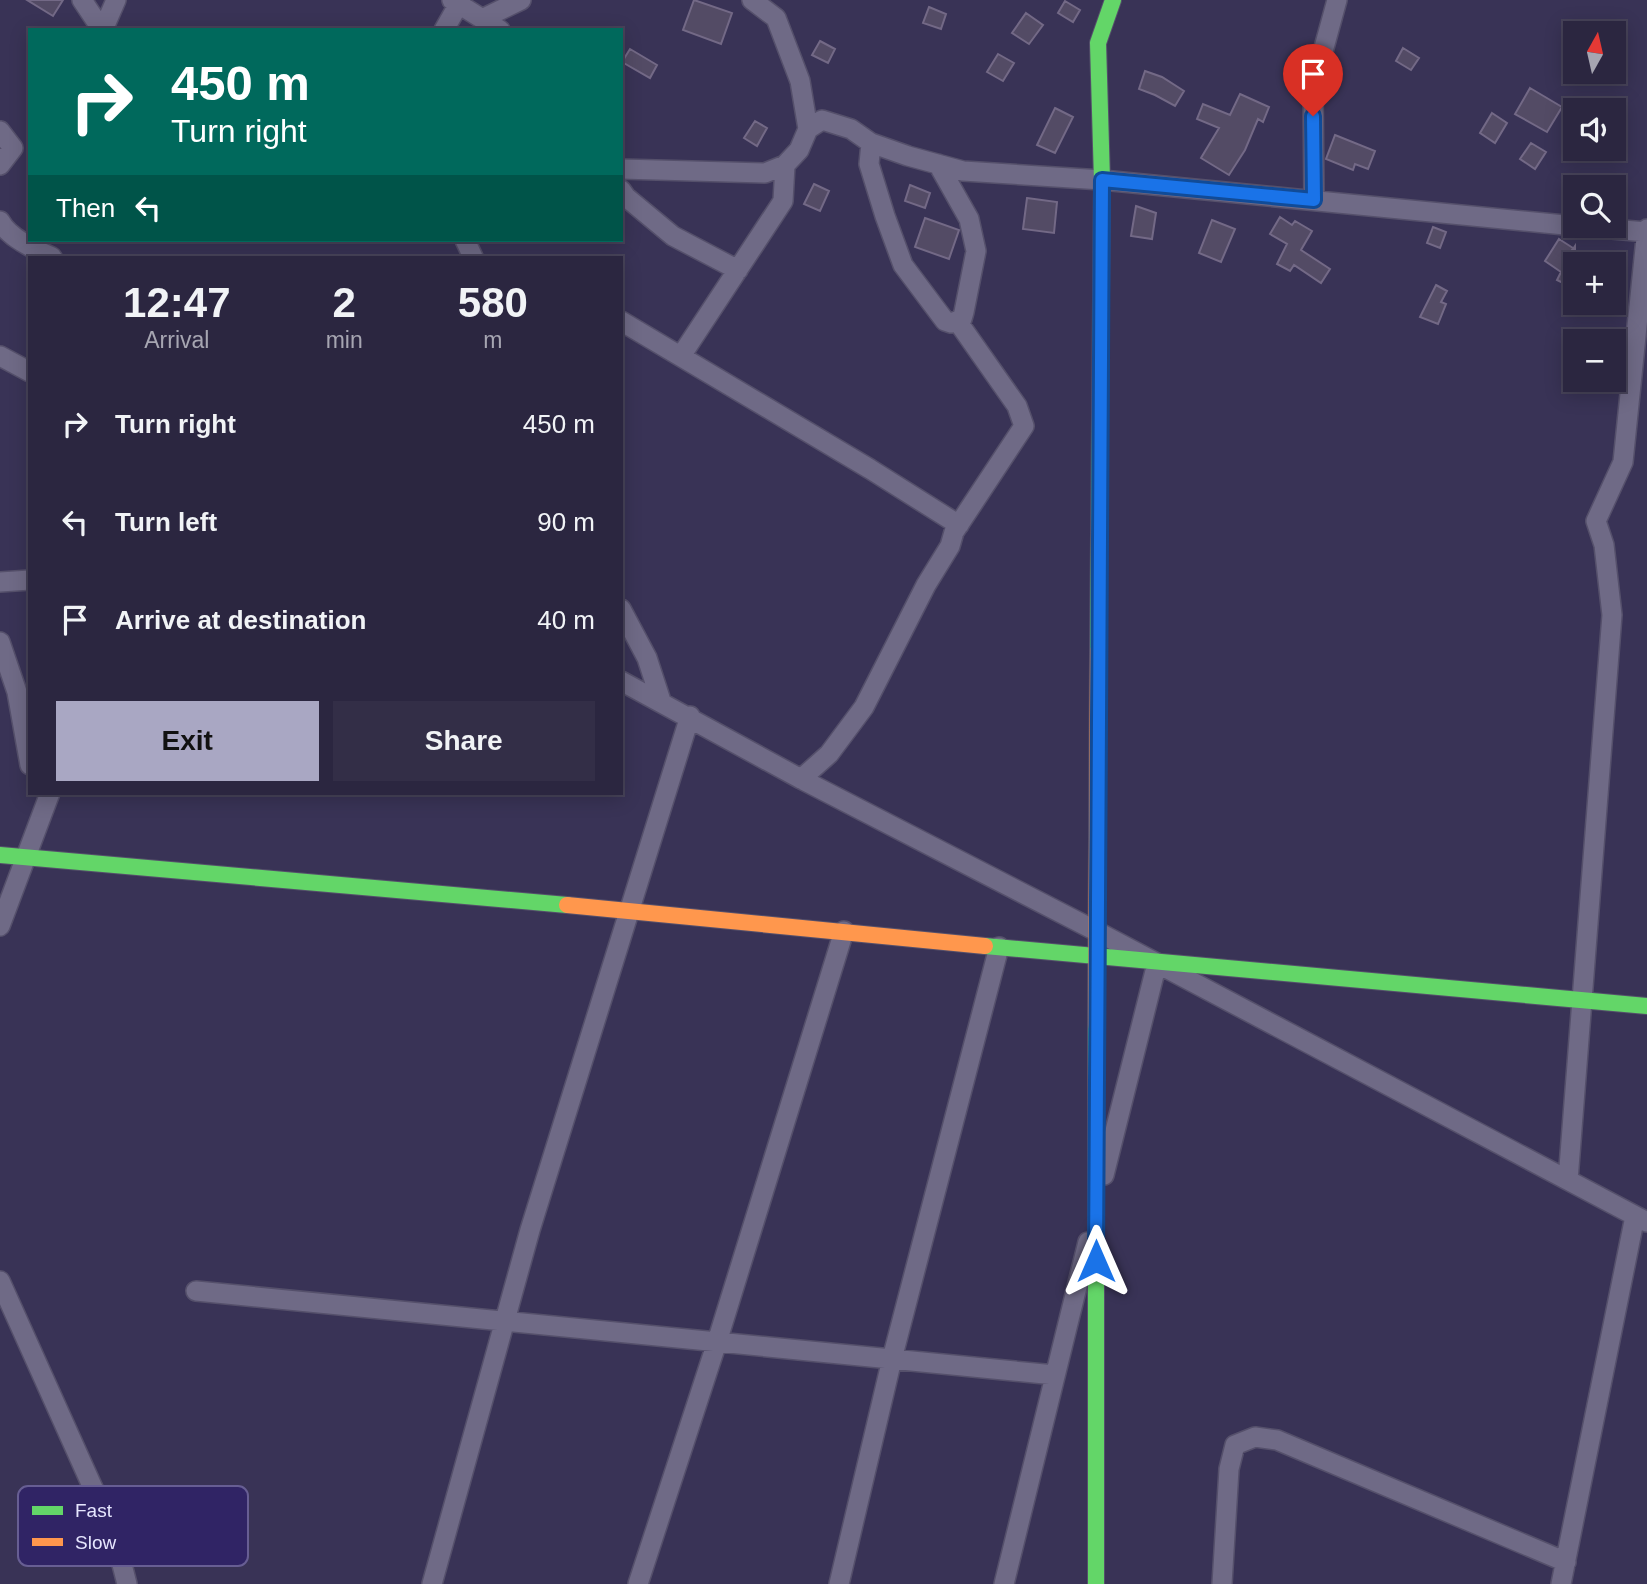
<!DOCTYPE html>
<html lang="en">
<head>
<meta charset="utf-8">
<style>
  body { margin:0; font-family:Arial,sans-serif; background:#332e47; color:#f1f3f6; height:100vh; display:flex; flex-direction:column; font-size:26px; white-space:nowrap }
  * { box-sizing:border-box; margin:0 }
  p { font-size:23px; color:#a6a5b1 }
  .icon { flex:none; width:38px; height:38px; fill:none; stroke:currentColor; stroke-width:2; stroke-linecap:round; stroke-linejoin:round }
  .map { position:relative; flex:1; overflow:hidden }
  .drawer { position:absolute; left:28px; top:256px; width:595px; height:539px; display:flex; flex-direction:column; background:#2b2640; border-radius:0px; box-shadow:0 4px 18px #0003,0 0 0 2px #474359 }
  .drawer>* { flex:none }
  .top-card { position:absolute; left:28px; top:28px; width:595px; height:214px; border-radius:0px; box-shadow:0 4px 18px #0003,0 0 0 2px #474359; background:#00695c; color:#fff; overflow:hidden }
  .needle { width:46px; rotate:8deg }
  .controls { position:absolute; left:1563px; top:21px; display:grid; gap:14px }
  .controls a { display:grid; place-items:center; width:63px; height:63px; border-radius:0px; background:#2b2640; box-shadow:0 4px 18px #0003,0 0 0 2px #474359; font-size:35px }
  .pin { position:absolute; display:grid; place-items:center; width:60px; height:60px; color:#fff; margin:-72px -30px; border-radius:50% 50% 50% 0; rotate:-45deg; box-shadow:0 0 7px #0007 }
  .pin .icon { rotate:45deg }
  .me { position:absolute; width:77px; margin:-38px; rotate:0deg; stroke-linejoin:round; filter:drop-shadow(0 0 5px #0008) }
  .turn { display:flex; align-items:center; gap:24px; height:147px; padding:0 28px; font-size:32px }
  .turn .icon { width:91px; height:91px; stroke-width:2.5 }
  .turn b { display:block; font-size:49px; line-height:60px }
  .then { display:flex; align-items:center; height:66px; padding:0 28px; background:#0003; gap:14px; font-size:26px }
  .eta { display:flex; justify-content:space-evenly; align-items:center; height:119px; text-align:center }
  .eta b { font-size:42px; font-weight:800; line-height:49px }
  .primary-button { display:flex; gap:14px; margin-top:auto; padding:14px 28px }
  .primary-button a { flex:1; height:80px; border-radius:0px; background:#a9a7c3; color:#111; font-size:28px; font-weight:800; line-height:80px; text-align:center }
  .primary-button a+a { background:#332e47; color:#f1f3f6 }
  ul { padding:0; list-style:none }
  li { display:flex; align-items:center; gap:21px; height:98px; padding:0 28px }
  li div { flex:1 }
  li b { display:block; font-size:26px }
  li em { font-style:normal }
  .map>svg:first-child { display:block }
</style>
</head>
<body>
<div class="map">
<svg width="1647" height="1584" viewBox="0 0 1647 1584">
  <rect width="100%" height="100%" fill="#393356"/>
  <path fill="#534b65" stroke="#736986" stroke-width="2" d="M 27,0 L 63,0 L 53,16 Z
    M 694,0 L 732,13 L 721,44 L 683,30 Z
    M 1065,1 L 1080,10 L 1073,22 L 1058,13 Z
    M 929,7 L 946,14 L 941,29 L 923,23 Z
    M 1026,13 L 1043,25 L 1029,44 L 1012,33 Z
    M 820,41 L 835,49 L 828,63 L 812,55 Z
    M 1403,48 L 1419,58 L 1411,70 L 1396,61 Z
    M 630,49 L 657,65 L 650,78 L 622,62 Z
    M 998,54 L 1014,63 L 1003,81 L 987,72 Z
    M 1145,71 L 1162,77 L 1184,91 L 1175,106 L 1155,95 L 1139,89 Z
    M 1530,88 L 1562,107 L 1547,132 L 1515,114 Z
    M 1240,94 L 1269,107 L 1263,122 L 1258,119 L 1245,150 L 1229,175 L 1201,158 L 1219,128 L 1197,119 L 1203,104 L 1230,115 Z
    M 1055,108 L 1073,117 L 1055,153 L 1037,145 Z
    M 1492,113 L 1507,123 L 1495,143 L 1480,133 Z
    M 755,121 L 767,128 L 757,146 L 744,138 Z
    M 1335,135 L 1375,151 L 1368,169 L 1355,164 L 1353,170 L 1326,159 Z
    M 1531,143 L 1546,152 L 1535,169 L 1520,159 Z
    M 814,184 L 829,191 L 820,211 L 804,204 Z
    M 910,185 L 930,193 L 925,208 L 905,201 Z
    M 1027,198 L 1057,202 L 1054,233 L 1023,229 Z
    M 1136,206 L 1156,213 L 1152,239 L 1131,236 Z
    M 1280,217 L 1292,225 L 1295,221 L 1312,231 L 1301,250 L 1330,269 L 1321,283 L 1294,265 L 1290,271 L 1277,264 L 1287,244 L 1270,234 Z
    M 925,218 L 959,230 L 949,259 L 915,247 Z
    M 1212,220 L 1235,229 L 1221,262 L 1199,253 Z
    M 1433,227 L 1446,232 L 1440,248 L 1427,243 Z
    M 1559,239 L 1573,248 L 1571,252 L 1575,246 L 1575,254 L 1595,264 L 1575,264 L 1575,289 L 1557,280 L 1561,272 L 1545,261 Z
    M 1436,285 L 1447,291 L 1441,302 L 1446,304 L 1438,324 L 1420,317 Z"/>
  <g fill="none" stroke-linecap="round" stroke-linejoin="round">
    <defs>
      <path id="street" d="M 82,0 L 102,30
        M 452,0 L 500,30
        M 752,0 L 776,18 L 800,81 L 808,129
        M 482,19 L 521,0
        M 103,30 L 116,0
        M 444,30 L 461,0
        M 0,131 L 13,148 L 0,165
        M 871,143 L 869,164 L 885,216 L 903,265 L 945,321 L 951,323 L 962,319 L 964,312 L 976,251 L 969,219 L 938,164
        M 621,169 L 765,173 L 785,165 L 799,150 L 808,129 L 822,120 L 851,129 L 871,143 L 908,156 L 963,171 L 1102,180 L 1575,226
        M 621,190 L 626,197 L 673,236 L 738,270
        M 1314,200 L 1313,88 L 1337,0
        M 0,221 C 9,238 34,249 52,257
        M 1577,226 L 1647,232
        M 465,240 L 473,257
        M 621,321 L 870,469 L 959,525
        M 0,356 L 30,372
        M 681,356 L 783,201 L 785,165
        M 0,582 L 30,580
        M 621,609 L 647,658 L 661,701
        M 0,642 L 17,692 L 30,765
        M 621,681 L 801,779 L 1096,931 L 1647,1222
        M 801,779 L 829,754 L 864,707 L 926,585 L 950,546 L 954,532 L 1024,426 L 1017,406 L 958,322
        M 0,926 L 50,793
        M 1104,1175 L 1157,963
        M 1568,1180 L 1612,615 L 1604,545 L 1596,521 L 1623,462 L 1647,229
        M 0,1281 L 115,1537 L 127,1584
        M 196,1291 L 1055,1375
        M 432,1584 L 530,1230 L 690,716
        M 638,1584 L 717,1342 L 844,931
        M 839,1584 L 892,1359 L 999,947
        M 1004,1584 L 1088,1242
        M 1222,1584 L 1229,1469 L 1235,1445 L 1255,1437 L 1277,1440 L 1566,1562
        M 1561,1584 L 1635,1216"/>
      <path id="fast" d="M 1098,651 L 1102,180 L 1098,43 L 1113,0
        M 0,855 L 567,905
        M 985,946 L 1647,1006
        M 1096,1025 L 1096,1584"/>
      <path id="slow" d="M 567,905 L 985,946
        M 1096,1025 L 1098,651"/>
    </defs>
    <use href="#street" stroke="#55506b" stroke-width="22"/>
    <use href="#fast" stroke="#55506b" stroke-width="18"/>
    <use href="#slow" stroke="#55506b" stroke-width="18"/>
    <use href="#street" stroke="#6f6a86" stroke-width="19"/>
    <use href="#fast" stroke="#63d668" stroke-width="16"/>
    <use href="#slow" stroke="#ff974d" stroke-width="16"/>
  </g>
  <g fill="none" stroke-linecap="round" stroke-linejoin="round">
    <defs>
      <path id="route" d="M 1096,1261 L 1102,180 L 1314,200 L 1313,116"/>
    </defs>
    <use href="#route" stroke="#114b97" stroke-width="18"/>
    <use href="#route" stroke="#1a73e8" stroke-width="12"/>
  </g>
  <rect x="18" y="1486" width="230" height="80" rx="10" fill="#302465" stroke="#675e93" stroke-width="2"/>
  <rect x="32" y="1506" width="31" height="9" fill="#63d668"/>
  <rect x="32" y="1538" width="31" height="8" fill="#ff974d"/>
  <g font-size="19" fill="#e6e6fe">
    <text x="75" y="1517">Fast</text>
    <text x="75" y="1549">Slow</text>
  </g>
</svg>
<div class="controls">
<a><svg class="needle" viewBox="-14 -14 28 28"><path d="M0-13l5 13h-10z" fill="#e53935"/><path d="M0 13l5-13h-10z" fill="#a6a5b1"/></svg></a>
<a><svg class="icon" aria-label="sound" viewBox="0 0 24 24"><path d="M4 9h4l5-4v14l-5-4H4zM17 9q2 3 0 6"/></svg></a>
<a><svg class="icon" aria-label="search" viewBox="0 0 24 24"><circle cx="10" cy="10" r="6"/><path d="M15 15l6 6"/></svg></a>
<a>+</a>
<a>−</a>
</div>
<div class="pin" style="left:1313px;top:116px;background:#d93025"><svg class="icon" aria-label="arrive" viewBox="0 0 24 24"><path d="M6 21V4h12l-3 4 3 4H6"/></svg></div>
<svg class="me" style="left:1096px;top:1261px" viewBox="-20 -20 40 40"><path d="M0-17L14 15 0 8-14 15z" fill="#1a73e8" stroke="#fff" stroke-width="4"/></svg>
<div class="top-card">
<div class="turn"><svg class="icon" aria-label="right" viewBox="0 0 24 24"><path d="M7 20v-9h11M14 6l5 5-5 5"/></svg><div><b>450 m</b>Turn right</div></div>
<div class="then">Then<svg class="icon" aria-label="left" viewBox="0 0 24 24"><path d="M17 20v-9H6M10 6l-5 5 5 5"/></svg></div>
</div>
<section class="drawer">
<div class="eta">
<div><b>12:47</b><p>Arrival</p></div>
<div><b>2</b><p>min</p></div>
<div><b>580</b><p>m</p></div>
</div>
<ul>
<li><svg class="icon" aria-label="right" viewBox="0 0 24 24"><path d="M7 20v-9h11M14 6l5 5-5 5"/></svg><div><b>Turn right</b></div><em>450 m</em></li>
<li><svg class="icon" aria-label="left" viewBox="0 0 24 24"><path d="M17 20v-9H6M10 6l-5 5 5 5"/></svg><div><b>Turn left</b></div><em>90 m</em></li>
<li><svg class="icon" aria-label="arrive" viewBox="0 0 24 24"><path d="M6 21V4h12l-3 4 3 4H6"/></svg><div><b>Arrive at destination</b></div><em>40 m</em></li>
</ul>
<div class="primary-button"><a>Exit</a><a>Share</a></div>
</section>
</div>
</body>
</html>
